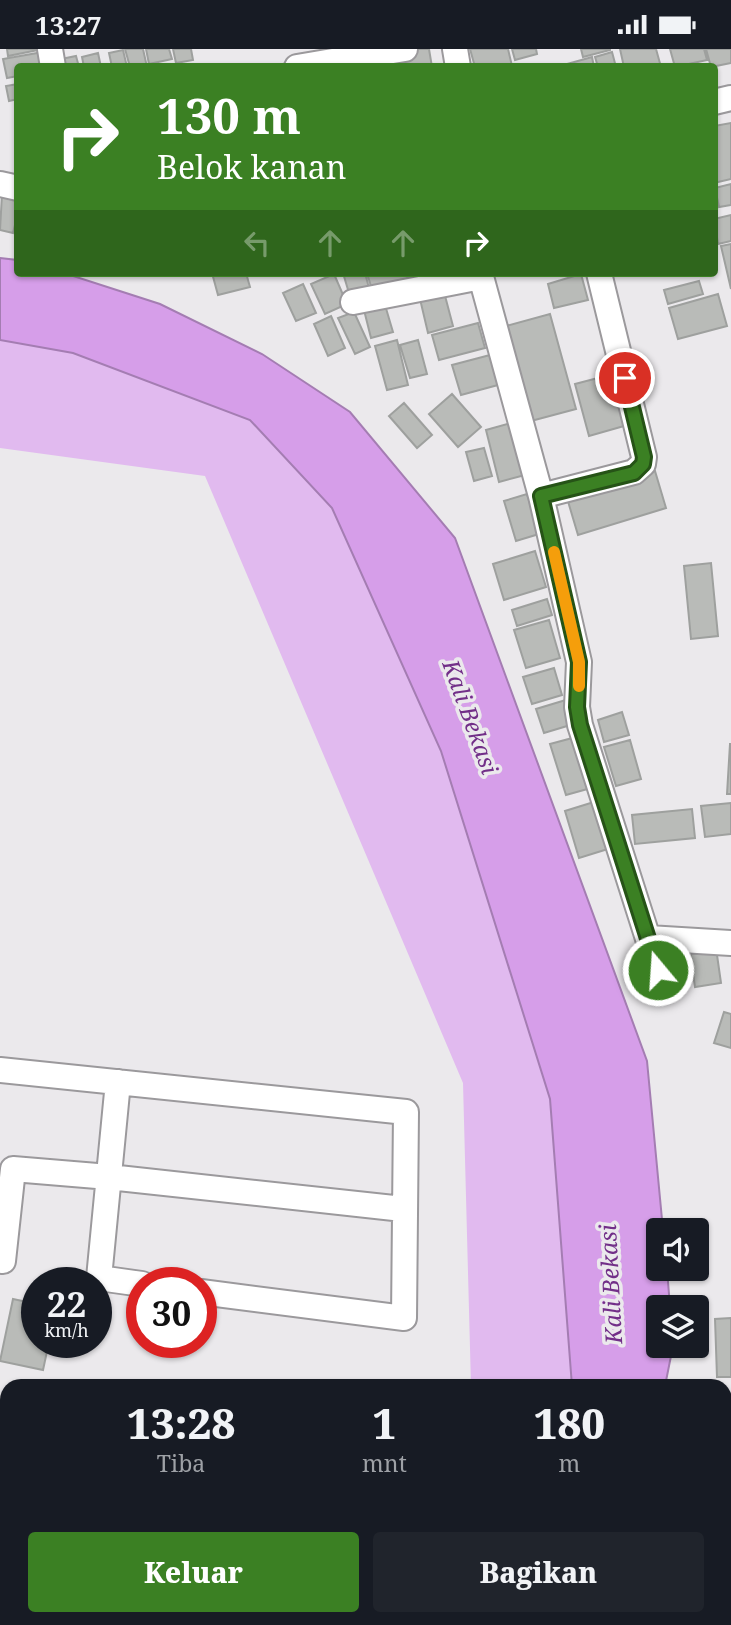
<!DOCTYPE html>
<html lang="id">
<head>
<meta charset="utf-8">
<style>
  body { margin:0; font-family:"Noto Serif",serif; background:#20242c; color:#f1f3f6; height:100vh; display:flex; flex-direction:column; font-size:26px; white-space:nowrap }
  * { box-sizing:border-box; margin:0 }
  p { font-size:23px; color:#9ea1a6 }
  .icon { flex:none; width:38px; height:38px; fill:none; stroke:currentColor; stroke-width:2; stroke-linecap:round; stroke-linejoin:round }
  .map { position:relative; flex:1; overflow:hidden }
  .drawer { position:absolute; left:0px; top:1330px; width:732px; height:247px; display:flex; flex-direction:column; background:#171b24; border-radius:21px 21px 0 0; box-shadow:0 2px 5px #0004 }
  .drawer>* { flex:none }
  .guide { position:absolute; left:14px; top:14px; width:704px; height:214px; border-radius:7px; box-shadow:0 2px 5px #0004; background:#3b8023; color:#fff; overflow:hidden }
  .buttons { position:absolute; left:646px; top:1169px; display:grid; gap:14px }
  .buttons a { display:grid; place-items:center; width:63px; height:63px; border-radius:7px; background:#171b24; box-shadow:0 2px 5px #0004; font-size:35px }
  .speed { position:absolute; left:21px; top:1218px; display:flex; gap:14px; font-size:35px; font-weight:700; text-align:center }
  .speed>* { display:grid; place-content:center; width:91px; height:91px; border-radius:50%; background:#171b24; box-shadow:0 2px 5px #0004; line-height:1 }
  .speed small { font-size:18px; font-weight:400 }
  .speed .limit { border:10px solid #d22; background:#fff; color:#111 }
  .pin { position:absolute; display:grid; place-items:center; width:60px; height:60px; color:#fff; margin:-30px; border:4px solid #fff; border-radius:50%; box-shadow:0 2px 7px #0007 }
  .me { position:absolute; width:77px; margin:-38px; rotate:342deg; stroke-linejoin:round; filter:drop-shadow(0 0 5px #0008) }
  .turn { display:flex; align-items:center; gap:24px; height:147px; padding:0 28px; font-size:32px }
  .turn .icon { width:91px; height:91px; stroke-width:2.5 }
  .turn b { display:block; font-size:49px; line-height:60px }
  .lanes { display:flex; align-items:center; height:66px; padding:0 28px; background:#0003; justify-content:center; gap:35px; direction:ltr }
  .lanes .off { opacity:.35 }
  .eta { display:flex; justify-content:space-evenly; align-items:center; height:119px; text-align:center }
  .eta b { font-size:42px; font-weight:800; line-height:49px }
  .primary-button { display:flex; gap:14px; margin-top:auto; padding:14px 28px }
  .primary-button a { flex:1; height:80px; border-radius:7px; background:#3b8023; color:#fff; font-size:28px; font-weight:800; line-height:80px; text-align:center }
  .primary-button a+a { background:#20242c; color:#f1f3f6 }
  .status { display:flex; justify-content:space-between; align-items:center; height:49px; padding:0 35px; background:#171b24; direction:ltr }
  .status svg { height:19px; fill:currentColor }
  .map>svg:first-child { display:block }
</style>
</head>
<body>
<div class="status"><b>13:27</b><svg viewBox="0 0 49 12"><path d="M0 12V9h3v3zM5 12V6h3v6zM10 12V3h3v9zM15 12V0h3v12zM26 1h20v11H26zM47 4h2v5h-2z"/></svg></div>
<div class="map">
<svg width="731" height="1576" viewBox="0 0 731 1576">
  <rect width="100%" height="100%" fill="#ebe9ec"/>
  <path fill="#e1baef" d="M 0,291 L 73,304 L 250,371 L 332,459 L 441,702 L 550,1050 L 572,1337 L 471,1337 L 463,1034 L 205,427 L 0,399 Z
    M 74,1570 L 545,1570 L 542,1576 L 59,1576 Z"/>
  <path fill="#d69ee9" stroke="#a47db2" stroke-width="2" d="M 0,209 L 17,211 L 18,224 L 64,224 L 160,255 L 262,305 L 350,363 L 455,489 L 647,1012 L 663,1181 L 658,1181 L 658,1220 L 667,1220 L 670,1258 L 658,1258 L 658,1297 L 673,1297 L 665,1337 L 572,1337 L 550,1050 L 441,702 L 332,459 L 250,371 L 73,304 L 0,291 Z
    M 545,1570 L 624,1570 L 623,1576 L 542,1576 Z"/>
  <path fill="#b9bbb8" stroke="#9ea09e" stroke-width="2" d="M 7,0 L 43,0 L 8,7 Z
    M 125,0 L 143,0 L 147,18 L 130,18 Z
    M 146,0 L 169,0 L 172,10 L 149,15 Z
    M 173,0 L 191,0 L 193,11 L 176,14 Z
    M 414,0 L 429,0 L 432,18 L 400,18 L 397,3 Z
    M 470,0 L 508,0 L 512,17 L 475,18 Z
    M 512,0 L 536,0 L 537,5 L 515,11 Z
    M 581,0 L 610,0 L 610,1 L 583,8 Z
    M 620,0 L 656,0 L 661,18 L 624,18 Z
    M 670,0 L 704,0 L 707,11 L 675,18 Z
    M 706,0 L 731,0 L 731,14 L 711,18 Z
    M 123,1 L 127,18 L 112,18 L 109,4 Z
    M 43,3 L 46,18 L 18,18 L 18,27 L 7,29 L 3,10 Z
    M 612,3 L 616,18 L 598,18 L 595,8 Z
    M 98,4 L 101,18 L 84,18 L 82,8 Z
    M 76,7 L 79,18 L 63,18 L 61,10 Z
    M 592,8 L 594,18 L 567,18 L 567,15 Z
    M 18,35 L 18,50 L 9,52 L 6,37 Z
    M 731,74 L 731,130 L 714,134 L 714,77 Z
    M 731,135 L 731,156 L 719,158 L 715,139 Z
    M 2,145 L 18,149 L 18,164 L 13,184 L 0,181 Z
    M 731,166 L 731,192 L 718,195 L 714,170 Z
    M 731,195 L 731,240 L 721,197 Z
    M 212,224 L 246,224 L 250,238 L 218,246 Z
    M 343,224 L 365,224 L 369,239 L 349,244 Z
    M 367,224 L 406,224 L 409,234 L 373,244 Z
    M 334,225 L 347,255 L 325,265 L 311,235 Z
    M 581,225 L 588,251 L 554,259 L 548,235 Z
    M 699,232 L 703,245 L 668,255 L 664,241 Z
    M 303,235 L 316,264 L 296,272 L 283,244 Z
    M 444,243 L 453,277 L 428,284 L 420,250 Z
    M 718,245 L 727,277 L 678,290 L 669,259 Z
    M 385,256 L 393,283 L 371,289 L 364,261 Z
    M 354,263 L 370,298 L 355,305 L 338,269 Z
    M 550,265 L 576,360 L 531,372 L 506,277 Z
    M 331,267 L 345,299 L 328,307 L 314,275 Z
    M 478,274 L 485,299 L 439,311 L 432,286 Z
    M 397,291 L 408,336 L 387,341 L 375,297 Z
    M 418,291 L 427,325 L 410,329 L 400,296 Z
    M 490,306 L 498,336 L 461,346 L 452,316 Z
    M 617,324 L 631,375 L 589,387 L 575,335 Z
    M 452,345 L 481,378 L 458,398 L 429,365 Z
    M 404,354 L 432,386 L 417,399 L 389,367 Z
    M 511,374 L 525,426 L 499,433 L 486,381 Z
    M 484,399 L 492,427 L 474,432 L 466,403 Z
    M 655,422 L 666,459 L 578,486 L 567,449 Z
    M 527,445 L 539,485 L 516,492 L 504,452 Z
    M 535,502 L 546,538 L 504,551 L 493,515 Z
    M 711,514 L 718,587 L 691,590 L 684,517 Z
    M 547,550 L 552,566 L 517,577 L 512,561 Z
    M 549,571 L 560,609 L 526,619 L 514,581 Z
    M 554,619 L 562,646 L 532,655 L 523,628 Z
    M 569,650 L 577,674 L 544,684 L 536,660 Z
    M 622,663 L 629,686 L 604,693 L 598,671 Z
    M 576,688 L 591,739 L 566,746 L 550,695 Z
    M 630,691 L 641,730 L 616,737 L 604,698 Z
    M 730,695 L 731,695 L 731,745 L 727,745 Z
    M 597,752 L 611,799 L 579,809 L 565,762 Z
    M 731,754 L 731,785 L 705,788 L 701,757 Z
    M 692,760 L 695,789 L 635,795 L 632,766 Z
    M 716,899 L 721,934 L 695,938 L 690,903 Z
    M 724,963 L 731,965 L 731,999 L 714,994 Z
    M 13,1250 L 37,1255 L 37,1293 L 49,1293 L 43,1321 L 0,1312 Z
    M 731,1269 L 731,1328 L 717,1328 L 715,1270 Z"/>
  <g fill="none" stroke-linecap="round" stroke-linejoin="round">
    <defs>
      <path id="minor" d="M 50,0 L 53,18
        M 455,0 L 458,18
        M 297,18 L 405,0
        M 714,53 L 731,49
        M 0,135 L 18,139
        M 480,224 L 541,447 L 579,613 L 577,658 L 580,676 L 658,921
        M 353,253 L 481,228
        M 541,447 L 634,423 L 643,415 L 644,408 L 599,224
        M 648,889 L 731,894
        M 0,1021 L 406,1063 L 404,1269 L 201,1243
        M 118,1033 L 99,1229 L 142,1235
        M 3,1212 L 13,1120 L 109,1128 L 403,1160
        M 0,1418 L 7,1423"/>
    </defs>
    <use href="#minor" stroke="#9b999c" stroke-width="28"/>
    <use href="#minor" stroke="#fff" stroke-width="24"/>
  </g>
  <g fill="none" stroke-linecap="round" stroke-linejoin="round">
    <defs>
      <path id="route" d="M 625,329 L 644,408 L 643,415 L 634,424 L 541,447 L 579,613 L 577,658 L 580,676 L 658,921"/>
    </defs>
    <use href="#route" stroke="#265317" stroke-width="18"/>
    <use href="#route" stroke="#3b8023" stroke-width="12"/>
    <path stroke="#f59e0b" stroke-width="12" d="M 554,503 L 579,613 L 579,637"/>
  </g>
  <g text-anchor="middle" stroke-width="7" stroke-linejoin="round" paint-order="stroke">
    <g font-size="23" font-style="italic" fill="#722f88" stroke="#ebe9ec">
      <text transform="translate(470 668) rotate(70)" y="8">Kali Bekasi</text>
      <text transform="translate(611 1235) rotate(-93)" y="8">Kali Bekasi</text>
    </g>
  </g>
</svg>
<div class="buttons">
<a><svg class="icon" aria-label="sound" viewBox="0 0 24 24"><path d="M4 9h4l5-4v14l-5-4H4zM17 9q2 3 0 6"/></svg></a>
<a><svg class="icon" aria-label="layers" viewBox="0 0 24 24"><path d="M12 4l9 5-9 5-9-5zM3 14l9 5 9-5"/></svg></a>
</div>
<div class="speed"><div>22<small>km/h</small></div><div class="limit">30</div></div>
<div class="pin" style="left:625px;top:329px;background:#d93025"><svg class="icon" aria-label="arrive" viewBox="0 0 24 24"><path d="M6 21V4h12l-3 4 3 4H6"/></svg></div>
<svg class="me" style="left:658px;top:921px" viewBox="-20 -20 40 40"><circle r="17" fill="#3b8023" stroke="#fff" stroke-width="3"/><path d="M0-11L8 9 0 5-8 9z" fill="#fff"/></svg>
<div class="guide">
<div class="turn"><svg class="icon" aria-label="right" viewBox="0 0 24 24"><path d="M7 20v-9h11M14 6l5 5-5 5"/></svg><div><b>130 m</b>Belok kanan</div></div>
<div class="lanes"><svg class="icon off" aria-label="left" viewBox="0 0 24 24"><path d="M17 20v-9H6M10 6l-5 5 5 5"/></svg><svg class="icon off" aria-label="ahead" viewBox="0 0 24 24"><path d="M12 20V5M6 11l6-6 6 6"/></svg><svg class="icon off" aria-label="ahead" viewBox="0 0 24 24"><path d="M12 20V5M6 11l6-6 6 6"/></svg><svg class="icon" aria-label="right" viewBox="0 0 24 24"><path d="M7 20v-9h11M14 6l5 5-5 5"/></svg></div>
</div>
<section class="drawer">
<div class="eta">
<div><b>13:28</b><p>Tiba</p></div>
<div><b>1</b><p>mnt</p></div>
<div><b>180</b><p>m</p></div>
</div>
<div class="primary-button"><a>Keluar</a><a>Bagikan</a></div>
</section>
</div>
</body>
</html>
